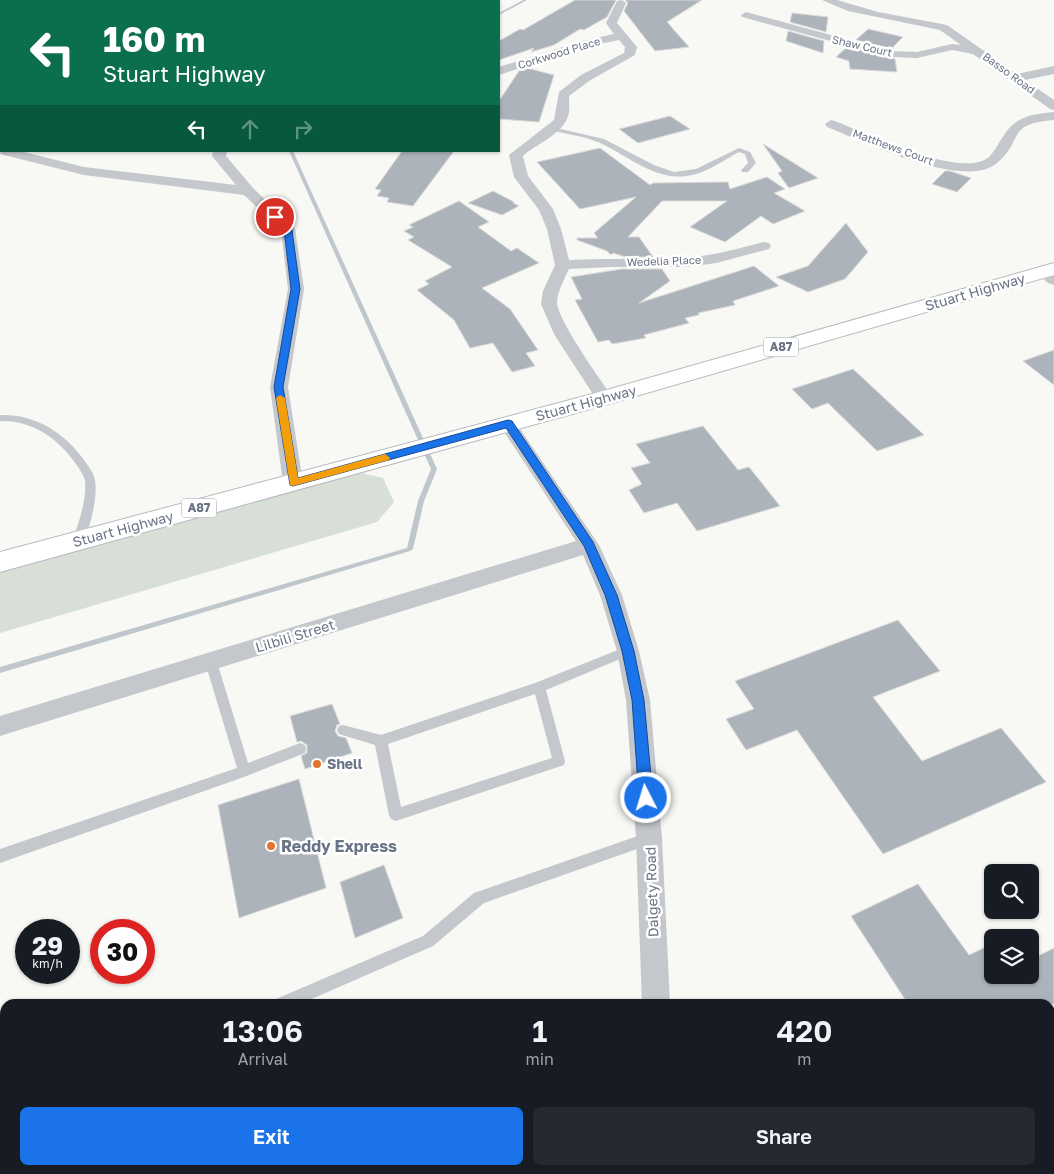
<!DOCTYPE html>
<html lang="en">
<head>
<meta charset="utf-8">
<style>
  body { margin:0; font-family:"Golos Text",sans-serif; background:#242831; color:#f1f3f6; height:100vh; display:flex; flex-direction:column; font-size:19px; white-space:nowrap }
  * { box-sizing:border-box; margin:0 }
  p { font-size:16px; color:#9ea1a6 }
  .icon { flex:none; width:28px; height:28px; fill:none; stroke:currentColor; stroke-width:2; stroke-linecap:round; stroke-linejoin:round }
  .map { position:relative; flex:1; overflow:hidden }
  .side { position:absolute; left:0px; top:999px; width:1055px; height:176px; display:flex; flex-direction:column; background:#171b24; border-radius:15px 15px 0 0; box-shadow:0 1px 4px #0004 }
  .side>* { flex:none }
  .banner { position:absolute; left:0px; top:0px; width:500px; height:152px; box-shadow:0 1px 4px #0004; background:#0b6e4f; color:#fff; overflow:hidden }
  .buttons { position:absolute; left:984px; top:864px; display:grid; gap:10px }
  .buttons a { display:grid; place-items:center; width:55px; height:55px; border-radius:8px; background:#171b24; box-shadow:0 1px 4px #0004; font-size:25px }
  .speed { position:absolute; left:15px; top:919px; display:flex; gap:10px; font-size:25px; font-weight:700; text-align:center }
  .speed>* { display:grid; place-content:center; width:65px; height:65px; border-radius:50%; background:#171b24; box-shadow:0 1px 4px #0004; line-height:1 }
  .speed small { font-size:12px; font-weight:400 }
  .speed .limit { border:8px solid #d22; background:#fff; color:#111 }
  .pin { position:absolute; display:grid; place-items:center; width:42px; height:42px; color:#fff; margin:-21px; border:2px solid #fff; border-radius:50%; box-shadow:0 1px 5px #0007 }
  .me { position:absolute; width:55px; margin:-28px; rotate:355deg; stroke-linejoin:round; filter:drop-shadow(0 0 4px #0008) }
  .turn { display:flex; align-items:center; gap:18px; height:105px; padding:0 20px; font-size:22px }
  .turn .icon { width:65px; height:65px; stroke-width:2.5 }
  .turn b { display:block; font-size:35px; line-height:42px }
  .lanes { display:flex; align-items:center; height:48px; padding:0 20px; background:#0003; justify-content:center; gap:25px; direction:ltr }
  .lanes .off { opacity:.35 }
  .eta { display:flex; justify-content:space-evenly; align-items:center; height:85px; text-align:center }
  .eta b { font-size:30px; font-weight:600; line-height:35px }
  .cta { display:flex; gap:10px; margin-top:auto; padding:10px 20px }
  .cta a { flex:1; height:58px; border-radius:8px; background:#1a73e8; color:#fff; font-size:20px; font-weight:600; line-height:58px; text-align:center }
  .cta a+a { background:#242831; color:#f1f3f6 }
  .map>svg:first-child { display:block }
</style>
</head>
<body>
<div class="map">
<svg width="1054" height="1174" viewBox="0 0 1054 1174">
  <rect width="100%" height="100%" fill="#f8f8f5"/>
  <path fill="#d8dfd7" d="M 344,469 L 383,478 L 394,502 L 377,522 L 0,633 L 0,562 Z"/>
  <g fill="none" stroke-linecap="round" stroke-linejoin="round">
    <path fill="#bfc7cd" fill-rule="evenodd" d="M 523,0 L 527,0 L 499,15 L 499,13 Z
      M 289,151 L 293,151 L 437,469 L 424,501 L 413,549 L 410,551 L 0,673 L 0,667 L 407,548 L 418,501 L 431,469 Z"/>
  </g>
  <path fill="#acb3ba" stroke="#d9dad8" d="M 575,0 L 616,0 L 607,17 L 584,30 L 580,29 L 554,45 L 531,52 L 534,48 L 499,60 L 499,41 L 520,29 L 523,30 Z
    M 625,0 L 702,0 L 667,22 L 689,47 L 655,51 L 624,11 L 628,3 Z
    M 792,13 L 828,17 L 826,32 L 790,22 Z
    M 868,29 L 903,37 L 893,47 L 893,49 L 856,40 Z
    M 788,31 L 824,41 L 823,53 L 786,41 Z
    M 847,47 L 895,59 L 897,72 L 850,69 L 849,61 L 836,57 Z
    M 527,68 L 554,75 L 539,122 L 499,119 L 499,101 L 519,71 Z
    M 670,116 L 690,129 L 638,143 L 619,129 Z
    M 763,144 L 818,178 L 789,188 L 778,173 L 782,171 Z
    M 600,148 L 650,185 L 653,183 L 728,182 L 730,189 L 767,177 L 785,189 L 774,193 L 805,211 L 773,224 L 761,216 L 725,242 L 690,227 L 727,201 L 662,201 L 628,237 L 639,237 L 653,257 L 626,257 L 613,253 L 611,255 L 607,251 L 577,240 L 577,238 L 598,238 L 594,233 L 636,197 L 580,209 L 537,162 Z
    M 402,151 L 454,151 L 413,206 L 387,202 L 389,198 L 377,196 L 381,190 L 375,189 Z
    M 945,171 L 950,171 L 971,178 L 957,192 L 932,184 Z
    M 493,191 L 514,202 L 513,203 L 519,206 L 502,215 L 468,203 Z
    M 459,201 L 489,222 L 478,227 L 511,251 L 517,248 L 539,263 L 482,288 L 510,309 L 538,350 L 526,353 L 535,366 L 512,372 L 493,343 L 470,348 L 454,320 L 417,290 L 429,284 L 425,281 L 452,267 L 408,240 L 414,237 L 404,231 L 413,227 L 409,225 Z
    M 846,223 L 868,252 L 845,279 L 808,292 L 776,277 L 808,266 Z
    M 754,266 L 779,286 L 733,301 L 735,305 L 698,313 L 699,315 L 685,318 L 689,323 L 644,335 L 646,338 L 612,344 L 609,340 L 598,342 L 575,300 L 582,299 L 571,277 L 622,269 L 662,269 L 670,281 L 639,303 Z
    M 1054,350 L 1054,385 L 1023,361 Z
    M 853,369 L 924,435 L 877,451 L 828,403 L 812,409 L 792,389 Z
    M 703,426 L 738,470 L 749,467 L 780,506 L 697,531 L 677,503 L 644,513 L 629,490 L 642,484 L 631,468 L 650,463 L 636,444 Z
    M 898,620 L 940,671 L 873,697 L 922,761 L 1001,728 L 1046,782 L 883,854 L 797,730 L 746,750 L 726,719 L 754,709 L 735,681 Z
    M 332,704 L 340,724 L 337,725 L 335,731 L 338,736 L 346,738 L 352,753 L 305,769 L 301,756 L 307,753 L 307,745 L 301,741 L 297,742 L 290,716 Z
    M 299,779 L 326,888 L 239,918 L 218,805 Z
    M 384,865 L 403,918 L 355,938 L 340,882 Z
    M 918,884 L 969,955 L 992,944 L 992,975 L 1030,975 L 1030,960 L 1054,948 L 1054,1004 L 908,1004 L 851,916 Z"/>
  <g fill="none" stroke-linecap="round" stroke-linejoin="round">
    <defs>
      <path id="highway" d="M 1054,263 L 1054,275 L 612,403 L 0,572 L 0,552 L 596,393 Z"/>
    </defs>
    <use href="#highway" stroke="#b7b9bd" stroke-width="2"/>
    <path fill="#c4c7cb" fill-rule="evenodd" d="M 552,127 L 604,139 L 654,165 L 674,172 L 696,169 L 739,148 L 750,152 L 756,163 L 748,172 L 742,172 L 741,170 L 748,163 L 745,154 L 739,152 C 722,161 707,173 687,176 C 654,181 626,154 598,142 C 583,136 566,134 550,130 L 550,128 Z
      M 0,415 C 35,414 64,432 84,460 C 88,466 94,473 95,480 C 98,497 90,529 82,544 L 74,544 L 73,541 C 78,522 87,502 85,481 C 84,475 80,470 76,464 C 58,438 32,420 0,421 Z
      M 628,646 L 632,648 L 634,651 L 632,654 L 546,690 L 565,761 L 564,765 L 396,821 L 391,819 L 389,815 L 375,745 L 339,734 L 337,730 L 339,726 L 343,725 L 381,735 L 535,683 ZM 535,694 L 552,758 L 401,807 L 388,744 Z
      M 211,657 L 215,659 L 217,662 L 248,763 L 300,743 L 305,745 L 306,749 L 305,753 L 244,777 L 0,863 L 0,849 L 237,768 L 205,662 L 207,659 Z
      M 649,832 L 654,833 L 656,838 L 654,843 L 484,903 L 433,946 L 300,1004 L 273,1004 L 276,999 L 423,936 L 474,893 Z
      M 5,1114 L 5,1130 L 0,1132 L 0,1116 Z"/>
    <path fill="#c4c7cb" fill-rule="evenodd" d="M 425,0 L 435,0 L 435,1 L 425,1 Z
      M 622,0 L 626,3 L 617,23 L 637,47 L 635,55 L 589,81 L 569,96 C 569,103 570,110 568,116 C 562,135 536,144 523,156 L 528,176 L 553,209 L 561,229 L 569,260 C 609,258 649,260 689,257 C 714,256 739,248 764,242 L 769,243 L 771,246 L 769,249 L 716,263 L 689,267 L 612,267 L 569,269 C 564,280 558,290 557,302 C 557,320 601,380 613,398 L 610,402 L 604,404 L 598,402 L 554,334 L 541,304 L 543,291 L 555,265 L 547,229 L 539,210 L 514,177 L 509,155 L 554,120 L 559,92 L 581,75 L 624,53 L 625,47 L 619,40 L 589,46 L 499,75 L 499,67 L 582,41 L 614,34 L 606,23 L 617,1 Z
      M 822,0 L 837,0 L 878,12 L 947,25 L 1017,74 L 1054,66 L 1054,74 L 1025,80 L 1054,100 L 1054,110 L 1050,109 L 973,54 L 952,50 L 917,58 L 890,57 L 742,17 L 741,15 L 746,12 L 890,51 L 917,52 L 952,44 L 961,45 L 940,30 L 848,11 Z
      M 1054,112 L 1054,120 C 1005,124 1025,139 997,163 C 965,191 862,141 827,127 L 825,124 L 831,120 L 835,121 C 865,133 962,180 989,157 C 995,151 999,142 1004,135 C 1016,116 1033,114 1054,112 Z
      M 1,147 L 1,151 L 20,151 L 84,167 L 236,185 L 212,156 L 213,151 L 227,151 L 226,156 L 253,188 L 293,226 L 295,229 L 304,289 L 288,387 L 303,483 L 300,488 L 293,490 L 286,488 L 283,483 L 270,387 L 288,289 L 281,230 L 244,195 L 84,175 L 0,154 Z
      M 1043,267 L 1054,273 L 1054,285 L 1048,283 L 1035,272 L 1038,269 Z
      M 508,418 L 514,420 L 599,545 L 622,595 L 639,651 L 650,700 L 662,838 L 670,1004 L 642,1004 L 636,838 L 626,700 L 617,651 L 600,595 L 583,555 L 0,736 L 0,716 L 576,541 L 499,424 L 502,420 Z
      M 647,1170 L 679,1170 L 679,1174 L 647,1174 Z"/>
    <use href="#highway" fill="#fff" fill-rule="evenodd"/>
  </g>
  <path fill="#1a73e8" stroke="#114b97" d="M 272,215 L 278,215 L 292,230 L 300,289 L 283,387 L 298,478 L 508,420 L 512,421 L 593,542 L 617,595 L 634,651 L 644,700 L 653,798 L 651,803 L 646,805 L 641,803 L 639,798 L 632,700 L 622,651 L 605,595 L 584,546 L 506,428 L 293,486 L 290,485 L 274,387 L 291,289 L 284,230 L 272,218 Z"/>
  <path fill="#f59e0b" d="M 280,395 L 285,398 L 298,478 L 385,454 L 390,458 L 389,460 L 293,486 L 290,485 L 276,398 Z"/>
  <g fill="#e0752d" stroke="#fff" stroke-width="2">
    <circle cx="317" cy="764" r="5"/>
    <circle cx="271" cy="846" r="5"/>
  </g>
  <g text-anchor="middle" stroke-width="5" stroke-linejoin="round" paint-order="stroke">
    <g font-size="11" fill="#687386" stroke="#fff">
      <text transform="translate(862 46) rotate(13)" y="4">Shaw Court</text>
      <text transform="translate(559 53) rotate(-17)" y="4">Corkwood Place</text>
      <text transform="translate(1009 73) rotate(36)" y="4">Basso Road</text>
      <text transform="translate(893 147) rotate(20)" y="4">Matthews Court</text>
      <text transform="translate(664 261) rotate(-2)" y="4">Wedelia Place</text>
    </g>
    <g fill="#fff" stroke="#959daa" stroke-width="1">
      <rect x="763.5" y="337.5" width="35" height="19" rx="4"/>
      <rect x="181.5" y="498.5" width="35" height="19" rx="4"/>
    </g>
    <g font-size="12" font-weight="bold" fill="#687386">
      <text x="781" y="351">A87</text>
      <text x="199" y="512">A87</text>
    </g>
    <g font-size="14" fill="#687386" stroke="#fff">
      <text transform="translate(975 292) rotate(-16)" y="5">Stuart Highway</text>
      <text transform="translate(586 403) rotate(-15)" y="5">Stuart Highway</text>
      <text transform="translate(123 529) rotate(-15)" y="5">Stuart Highway</text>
      <text transform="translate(295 636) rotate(-17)" y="5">Lilbili Street</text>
      <text transform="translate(652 892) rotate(-92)" y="5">Dalgety Road</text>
    </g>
    <g font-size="14" font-weight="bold" fill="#687386" stroke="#fff" text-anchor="start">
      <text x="327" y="769">Shell</text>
    </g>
    <g font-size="16" font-weight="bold" fill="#687386" stroke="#fff" text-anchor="start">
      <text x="281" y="852">Reddy Express</text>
    </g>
  </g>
</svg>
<div class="buttons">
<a><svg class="icon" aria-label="search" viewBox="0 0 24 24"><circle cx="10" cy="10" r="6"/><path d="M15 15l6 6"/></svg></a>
<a><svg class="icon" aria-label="layers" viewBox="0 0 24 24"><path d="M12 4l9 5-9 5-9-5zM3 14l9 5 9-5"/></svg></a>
</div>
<div class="speed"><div>29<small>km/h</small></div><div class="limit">30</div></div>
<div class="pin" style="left:275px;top:217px;background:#d93025"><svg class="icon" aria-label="arrive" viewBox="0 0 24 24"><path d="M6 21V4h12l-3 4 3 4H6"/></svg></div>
<svg class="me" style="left:646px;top:798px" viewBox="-20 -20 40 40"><circle r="17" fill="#1a73e8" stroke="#fff" stroke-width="3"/><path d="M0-11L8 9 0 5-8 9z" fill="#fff"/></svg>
<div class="banner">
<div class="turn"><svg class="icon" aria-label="left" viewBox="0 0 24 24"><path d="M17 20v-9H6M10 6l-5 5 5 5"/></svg><div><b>160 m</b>Stuart Highway</div></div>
<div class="lanes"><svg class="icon" aria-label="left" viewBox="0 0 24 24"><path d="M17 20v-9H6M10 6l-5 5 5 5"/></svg><svg class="icon off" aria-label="ahead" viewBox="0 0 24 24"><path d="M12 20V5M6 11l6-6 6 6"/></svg><svg class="icon off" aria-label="right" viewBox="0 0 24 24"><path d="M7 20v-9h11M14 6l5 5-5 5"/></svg></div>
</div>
<section class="side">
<div class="eta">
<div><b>13:06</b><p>Arrival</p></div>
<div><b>1</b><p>min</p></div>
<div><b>420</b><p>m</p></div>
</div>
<div class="cta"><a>Exit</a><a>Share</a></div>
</section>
</div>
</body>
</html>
